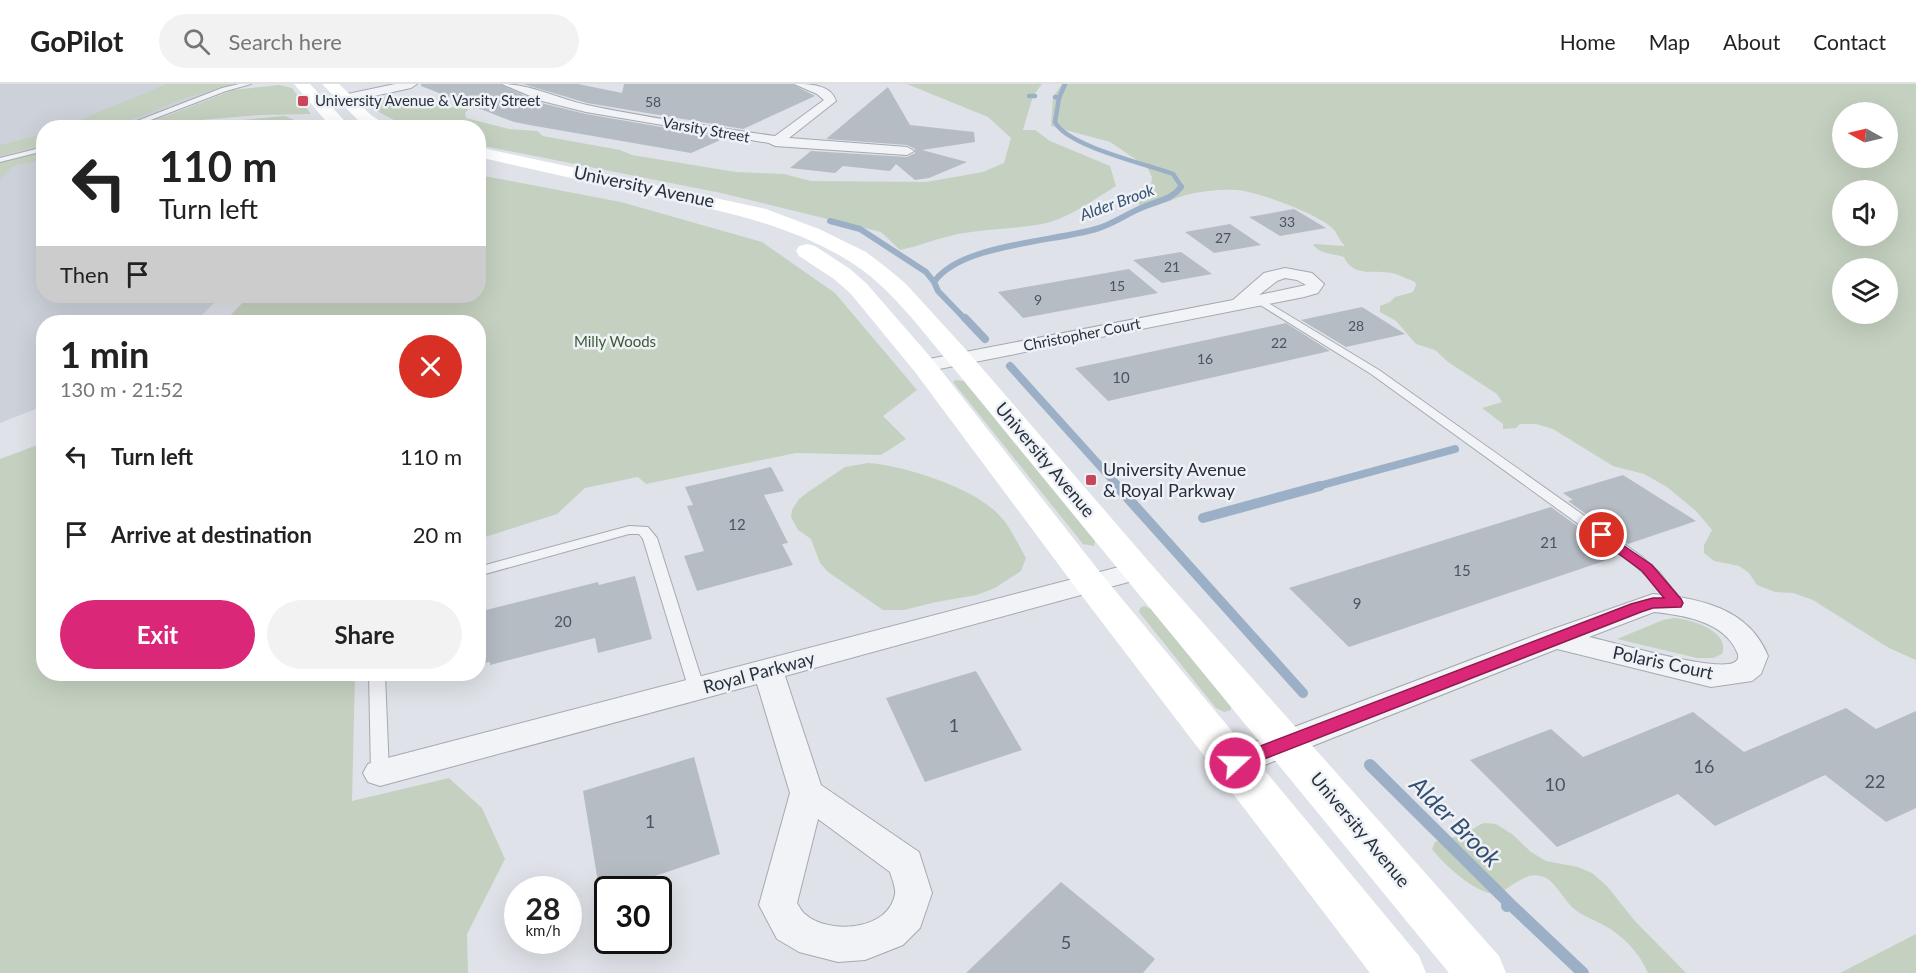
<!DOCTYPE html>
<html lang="en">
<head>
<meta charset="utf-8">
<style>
  body { margin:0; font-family:Lato,sans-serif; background:#f2f2f2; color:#222; height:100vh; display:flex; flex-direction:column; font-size:22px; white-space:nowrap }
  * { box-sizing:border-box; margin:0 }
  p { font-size:20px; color:#767676 }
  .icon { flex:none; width:33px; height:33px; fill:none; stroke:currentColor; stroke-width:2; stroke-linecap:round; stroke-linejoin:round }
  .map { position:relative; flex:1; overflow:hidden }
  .drawer { position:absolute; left:36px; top:231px; width:450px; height:366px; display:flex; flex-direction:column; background:#fff; border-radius:24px; box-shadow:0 6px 24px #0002 }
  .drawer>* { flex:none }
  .banner { position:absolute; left:36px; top:36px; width:450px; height:183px; border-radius:24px; box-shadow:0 6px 24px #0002; background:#fff; color:#222; overflow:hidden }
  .needle { width:39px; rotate:278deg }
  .tools { position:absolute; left:1832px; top:18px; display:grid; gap:12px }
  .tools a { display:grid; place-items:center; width:66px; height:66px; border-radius:50%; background:#fff; box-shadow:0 6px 24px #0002; font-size:30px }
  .speed { position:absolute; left:504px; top:792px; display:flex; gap:12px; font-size:30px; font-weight:700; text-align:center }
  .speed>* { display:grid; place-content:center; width:78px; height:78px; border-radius:50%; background:#fff; box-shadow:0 6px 24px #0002; line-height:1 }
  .speed small { font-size:15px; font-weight:400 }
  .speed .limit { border:3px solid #111; border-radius:9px; background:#fff; color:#111 }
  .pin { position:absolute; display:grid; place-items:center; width:51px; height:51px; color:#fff; margin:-26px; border:3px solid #fff; border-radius:50%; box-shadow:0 2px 6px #0007 }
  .me { position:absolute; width:66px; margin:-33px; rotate:69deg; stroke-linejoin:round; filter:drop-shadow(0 0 4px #0008) }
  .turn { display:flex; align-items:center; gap:21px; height:126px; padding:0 24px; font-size:27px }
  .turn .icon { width:78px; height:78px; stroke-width:2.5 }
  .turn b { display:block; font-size:42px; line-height:51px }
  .then { display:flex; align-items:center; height:57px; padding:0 24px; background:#0003; gap:12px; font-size:22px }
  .round { display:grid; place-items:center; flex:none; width:63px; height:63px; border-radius:32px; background:#f2f2f2 }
  .head { display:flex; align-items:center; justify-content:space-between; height:102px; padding:0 24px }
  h1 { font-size:36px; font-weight:700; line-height:45px }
  .action { display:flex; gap:12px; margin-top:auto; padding:12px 24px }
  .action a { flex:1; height:69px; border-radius:36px; background:#db2777; color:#fff; font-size:24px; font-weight:700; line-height:69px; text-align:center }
  .action a+a { background:#f2f2f2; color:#222 }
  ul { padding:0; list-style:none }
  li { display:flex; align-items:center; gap:18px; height:78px; padding:0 24px }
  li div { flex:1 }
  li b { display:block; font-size:22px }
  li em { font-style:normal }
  header { display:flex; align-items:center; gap:36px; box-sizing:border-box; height:84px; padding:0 30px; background:#fff; border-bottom:2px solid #e0e0e0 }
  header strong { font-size:28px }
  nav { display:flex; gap:33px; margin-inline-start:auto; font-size:21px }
  .search { width:420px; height:54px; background:#f2f2f2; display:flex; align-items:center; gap:15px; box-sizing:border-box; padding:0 21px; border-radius:33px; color:#767676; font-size:22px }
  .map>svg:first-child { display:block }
</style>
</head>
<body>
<header>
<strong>GoPilot</strong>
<div class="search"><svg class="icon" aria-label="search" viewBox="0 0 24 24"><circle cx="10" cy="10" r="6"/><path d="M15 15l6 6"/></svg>Search here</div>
<nav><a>Home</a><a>Map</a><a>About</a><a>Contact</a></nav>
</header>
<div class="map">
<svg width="1916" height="889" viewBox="0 0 1916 889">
  <rect width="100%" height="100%" fill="#dfe2e8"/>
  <path fill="#cdd1da" d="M 0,0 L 209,0 L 216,7 L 142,43 L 44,44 L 44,212 L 221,212 L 195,238 L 44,238 L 43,322 L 0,339 Z"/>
  <path fill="#c5d1c0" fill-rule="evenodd" d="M 166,0 L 233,0 L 186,14 L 142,32 L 107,43 L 63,43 Z
    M 907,0 L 1042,0 L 1033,12 L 1023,46 L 1035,46 L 1050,57 L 1110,82 L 1116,102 C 1095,115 1066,136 1042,140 C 1014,145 986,145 958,150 C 938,154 920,162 900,166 L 881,148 L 721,109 L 479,61 L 478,44 L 407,43 L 362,19 L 378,13 L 430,13 L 434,14 L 427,21 L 469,25 L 465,29 L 466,34 L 509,45 L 537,47 L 543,52 L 620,66 L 632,71 L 736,88 L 784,90 L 811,97 L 926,98 L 983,88 L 1004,79 L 1011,54 L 988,33 Z
    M 1062,0 L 1916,0 L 1916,576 L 1889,564 L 1813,516 L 1793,509 L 1775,508 L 1757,501 L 1749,489 L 1739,482 L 1714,477 L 1704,469 L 1704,461 L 1712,446 L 1696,427 L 1667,403 L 1644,390 L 1613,382 L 1553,345 L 1536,340 L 1520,340 L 1516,344 L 1503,345 L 1503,340 L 1482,324 L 1502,318 L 1497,310 L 1448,278 L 1435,266 L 1416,260 L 1396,237 L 1380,228 L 1380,222 L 1390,218 L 1395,213 L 1413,208 L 1416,201 L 1415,198 C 1407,195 1400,191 1392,189 C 1372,186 1353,193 1344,173 C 1332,169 1322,171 1313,161 L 1315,160 L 1345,162 C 1340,157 1338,152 1335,147 C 1325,132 1256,107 1237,106 C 1220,105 1202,107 1186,111 C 1170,116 1153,126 1137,120 L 1141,111 L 1150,109 L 1152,93 L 1147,83 L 1110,58 L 1051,42 L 1053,13 ZM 1842,28 L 1887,28 L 1887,74 L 1842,74 ZM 1887,106 L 1887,152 L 1842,152 L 1842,106 ZM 1842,184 L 1887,184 L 1887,230 L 1842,230 Z
    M 279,1 L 292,4 L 311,30 L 259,31 L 143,41 L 233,6 Z
    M 285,32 L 311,43 L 166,43 Z
    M 43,50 L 43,61 L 0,72 L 0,61 Z
    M 43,68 L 43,76 L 15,81 L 0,96 L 0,78 Z
    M 479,91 L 621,118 L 762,158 L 835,209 L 917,306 L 883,332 L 906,355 L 881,371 L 796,369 L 646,400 L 638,393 L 585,404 L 557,430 L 479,455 L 478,238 L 224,238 L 249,212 L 478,212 Z
    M 956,296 L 964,297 L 1095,457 L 1094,462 L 1083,460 L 953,298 Z
    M 43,359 L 44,590 L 355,590 L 352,717 L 449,694 L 482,724 L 505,775 L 467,850 L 468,889 L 0,889 L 0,375 Z
    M 868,379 C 903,381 975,404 999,431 C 1010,442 1018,460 1026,474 L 1021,487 L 995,504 L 977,511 L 936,518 L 904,526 L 883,526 L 828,488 L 820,479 L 811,455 L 798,446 L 791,433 L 792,426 L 799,415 L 808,408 L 845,383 Z
    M 1144,522 L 1151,525 L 1231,621 L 1231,626 L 1224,628 L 1216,624 L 1139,528 L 1140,524 Z
    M 1674,534 C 1690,535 1731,547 1722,570 L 1713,574 L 1697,574 L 1617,555 L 1663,536 Z
    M 1485,739 L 1496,740 L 1512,750 L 1531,768 L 1546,777 L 1578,783 L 1592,789 L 1607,802 L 1634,836 L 1686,889 L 1648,889 C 1640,870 1624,852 1605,842 C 1595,836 1582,832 1573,824 C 1563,815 1554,794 1540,792 C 1525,788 1511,804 1498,809 C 1481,815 1441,778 1432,765 L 1435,758 C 1443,754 1450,754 1459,752 C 1468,751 1475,741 1485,739 Z
    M 1916,850 L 1916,889 L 1840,889 Z"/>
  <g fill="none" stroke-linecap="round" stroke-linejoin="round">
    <path stroke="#9bb0c7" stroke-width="4.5" d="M 1029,12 L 1035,12
      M 1055,13 L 1059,14 L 1055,38 C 1067,62 1146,80 1173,90 L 1181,102 L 1180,104
      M 1059,14 L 1065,0"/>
    <path stroke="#9bb0c7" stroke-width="6" d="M 830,137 L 860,145 L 926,188 L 934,198
      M 966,236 L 938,207 L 934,198 C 961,160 1052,158 1096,145 C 1114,140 1129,128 1146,122 C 1160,116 1171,116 1181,103"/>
    <path stroke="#9bb0c7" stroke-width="8" d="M 965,234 L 985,255
      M 1010,282 L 1119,403
      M 1315,403 L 1455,365"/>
    <path stroke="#9bb0c7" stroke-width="10" d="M 1117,402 L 1303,609
      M 1203,434 L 1320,402"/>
    <path stroke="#9bb0c7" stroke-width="12" d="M 1370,681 L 1510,820 L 1507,822
      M 1510,820 L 1583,889"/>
  </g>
  <path fill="#b6bcc4" d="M 421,0 L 500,0 L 541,19 L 586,30 L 725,54 L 691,69 L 535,42 L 514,38 L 421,2 Z
    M 523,0 L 578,0 L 622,9 L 624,0 L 792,0 L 815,12 L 743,45 L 587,19 Z
    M 888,3 L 910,41 L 974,48 L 975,58 L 922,66 L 967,78 L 929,94 L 915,96 L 896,80 L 890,87 L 843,82 L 835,89 L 790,84 L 811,67 L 907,73 L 915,69 L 915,65 L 907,61 L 826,55 Z
    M 1294,125 L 1326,144 L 1280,152 L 1249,133 Z
    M 1230,140 L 1261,161 L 1214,169 L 1185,148 Z
    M 1181,168 L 1212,190 L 1162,199 L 1133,176 Z
    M 1129,185 L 1158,209 L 1023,234 L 998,208 Z
    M 1362,223 L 1405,250 L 1346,263 L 1301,236 Z
    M 1286,239 L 1330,267 L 1108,317 L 1075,284 Z
    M 771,383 L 784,407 L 764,411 L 788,459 L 782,460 L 793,481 L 697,507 L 684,472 L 704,467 L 687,422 L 693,421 L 685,403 Z
    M 1623,391 L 1696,437 L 1628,460 L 1568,417 L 1573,416 L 1563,409 Z
    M 1551,423 L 1610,466 L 1606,467 L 1616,473 L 1349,563 L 1289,504 Z
    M 635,492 L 652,555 L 598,569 L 595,554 L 490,581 L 490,578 L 478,580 L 478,528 L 598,498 L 599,501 Z
    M 976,587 L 1022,666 L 925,698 L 886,614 Z
    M 1846,624 L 1876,645 L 1916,627 L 1916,724 L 1886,738 L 1825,691 L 1715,742 L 1678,710 L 1557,763 L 1470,676 L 1551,645 L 1583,673 L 1693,628 L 1744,668 Z
    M 694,673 L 720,770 L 614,806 L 608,806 L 608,808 L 600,810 L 583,707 Z
    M 1061,798 L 1155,875 L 1143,889 L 966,889 Z"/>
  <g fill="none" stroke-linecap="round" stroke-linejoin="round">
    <defs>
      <path id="lane" d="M 239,0 L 251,0 L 226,7 L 130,44 L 119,44 L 222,4 Z
        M 44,63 L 44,67 L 0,78 L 0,74 Z
        M 1260,214 L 1379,286 L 1641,472 L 1660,489 L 1681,516 L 1683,519 L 1681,522 L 1671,522 L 1650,495 L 1631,478 L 1371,290 L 1257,219 L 1255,217 Z
        M 629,442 L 648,443 L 657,454 L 705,606 L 703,610 L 697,612 L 691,610 L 689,606 L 643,455 L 639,450 L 629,450 L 478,492 L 478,483 Z
        M 369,590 L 385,590 L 389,689 L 386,694 L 380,696 L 374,694 L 371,689 Z"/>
      <path id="street" d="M 395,0 L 417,0 L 411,4 L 319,24 L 313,20 L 319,16 Z
        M 502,0 C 531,0 559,15 587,21 C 649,34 712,43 775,52 L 824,16 L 817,10 L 794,0 C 809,0 831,0 836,17 L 789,54 L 907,63 L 914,67 L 907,71 L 775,62 L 769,59 L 586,28 L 542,17 Z
        M 1285,184 L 1312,189 L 1324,200 L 1318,209 L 1304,213 L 924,288 L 917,286 L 914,282 L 917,278 L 924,276 L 1233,216 L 1264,189 ZM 1285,194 L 1297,196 L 1306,201 L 1259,211 L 1277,197 Z
        M 1138,478 L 1147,481 L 1151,487 L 1147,493 L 785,592 L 821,701 L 919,768 L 932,809 L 920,844 L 903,861 L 865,876 L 838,878 L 799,868 L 777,855 L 759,821 L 790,709 L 757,600 L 380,702 L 368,698 L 363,689 L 368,680 L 380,676 ZM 818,735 L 890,788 C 892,795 896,804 895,810 C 889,847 828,851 805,830 C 802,828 799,822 797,819 Z
        M 1653,510 C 1699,514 1749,524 1768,572 L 1761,590 L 1752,597 L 1711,603 L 1557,565 L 1247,688 L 1235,692 L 1223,688 L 1219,679 L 1223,670 L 1539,550 ZM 1654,528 C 1682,531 1724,537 1737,568 C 1739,572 1739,577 1733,579 C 1711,587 1617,559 1589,553 Z"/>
    </defs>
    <use href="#lane" stroke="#a4a9b2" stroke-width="2"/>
    <use href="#street" stroke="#a4a9b2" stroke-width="2"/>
    <use href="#lane" fill="#f2f3f6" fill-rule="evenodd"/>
    <use href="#street" fill="#f2f3f6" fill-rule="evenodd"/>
    <path fill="#fff" fill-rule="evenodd" d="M 294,0 L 310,0 L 343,35 L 345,39 L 343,43 L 331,43 Z
      M 322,0 L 339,0 L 371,31 L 391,44 L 370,44 L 359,37 Z
      M 478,63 L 766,125 L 819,145 L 866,168 L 887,184 L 906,200 L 969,269 L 1150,479 L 1499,872 L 1506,889 L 1449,889 L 951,281 C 920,245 890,202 849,177 C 787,139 721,127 652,112 C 594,99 536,86 478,73 Z
      M 807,160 L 815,162 L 850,185 L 867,200 L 933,276 L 1103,492 L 1419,872 L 1426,889 L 1370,889 L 1079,508 L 915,288 L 851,210 L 834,195 L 799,172 L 796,167 L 799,162 Z"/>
  </g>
  <path fill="#db2777" stroke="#8e194d" stroke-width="1.5" d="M 1602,447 L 1652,481 L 1681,515 L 1683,519 L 1681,523 L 1653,524 L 1641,528 L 1241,684 L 1235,686 L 1229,684 L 1226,679 L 1229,674 L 1631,520 L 1653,514 L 1664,514 L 1642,487 L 1597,454 L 1595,451 Z"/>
  <g fill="#ca475a" stroke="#eef1f5" stroke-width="2">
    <rect x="297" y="11" width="12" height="12" rx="3"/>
    <rect x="1085" y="390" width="12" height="12" rx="3"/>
  </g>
  <g text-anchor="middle" stroke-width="5" stroke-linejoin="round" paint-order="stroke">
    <g font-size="14" fill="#4c5360">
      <text x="653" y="23">58</text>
      <text x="1287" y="143">33</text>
      <text x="1223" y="159">27</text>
      <text x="1172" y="188">21</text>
      <text x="1117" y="207">15</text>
      <text x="1038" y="221">9</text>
      <text x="1356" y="247">28</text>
      <text x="1279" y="264">22</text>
      <text x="1205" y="280">16</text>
    </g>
    <g font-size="15" fill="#28303e" stroke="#eef1f5" text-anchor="start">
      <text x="315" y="22">University Avenue &amp; Varsity Street</text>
    </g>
    <g font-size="15" fill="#28303e" stroke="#eef1f5">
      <text transform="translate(706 46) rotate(10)" y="5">Varsity Street</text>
      <text transform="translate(1082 251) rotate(-11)" y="5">Christopher Court</text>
    </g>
    <g font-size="15" fill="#3d5a36" stroke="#eef1f5">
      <text x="615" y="263">Milly Woods</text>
    </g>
    <g font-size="15" fill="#4c5360">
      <text x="1121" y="299">10</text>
      <text x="737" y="446">12</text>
      <text x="1549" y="464">21</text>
      <text x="1462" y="492">15</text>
      <text x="1357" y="525">9</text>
      <text x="563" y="543">20</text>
    </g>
    <g font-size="16" font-style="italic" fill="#344f71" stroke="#eef1f5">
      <text transform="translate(1117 118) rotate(-20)" y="6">Alder Brook</text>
    </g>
    <g font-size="18" fill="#28303e" stroke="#eef1f5">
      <text transform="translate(644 103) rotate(12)" y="6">University Avenue</text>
      <text transform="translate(1045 376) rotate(50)" y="6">University Avenue</text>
      <text transform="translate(1663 579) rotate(12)" y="6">Polaris Court</text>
      <text transform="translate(759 589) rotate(-15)" y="6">Royal Parkway</text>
      <text transform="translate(1360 746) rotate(50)" y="6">University Avenue</text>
    </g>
    <g font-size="18" fill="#28303e" stroke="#eef1f5" text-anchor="start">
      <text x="1103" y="392">University Avenue<tspan x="1103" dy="21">&amp; Royal Parkway</tspan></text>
    </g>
    <g font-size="18" fill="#4c5360">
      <text x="954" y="648">1</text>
      <text x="1704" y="689">16</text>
      <text x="1875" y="704">22</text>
      <text x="1555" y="707">10</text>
      <text x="650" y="744">1</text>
      <text x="1066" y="865">5</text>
    </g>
    <g font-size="24" font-style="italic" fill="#344f71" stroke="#eef1f5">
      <text transform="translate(1455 738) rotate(45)" y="8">Alder Brook</text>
    </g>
  </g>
</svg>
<div class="tools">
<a><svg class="needle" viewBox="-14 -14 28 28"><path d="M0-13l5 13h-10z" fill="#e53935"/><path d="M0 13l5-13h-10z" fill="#767676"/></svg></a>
<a><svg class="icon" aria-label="sound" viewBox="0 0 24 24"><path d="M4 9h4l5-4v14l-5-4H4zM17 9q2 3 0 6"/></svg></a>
<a><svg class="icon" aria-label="layers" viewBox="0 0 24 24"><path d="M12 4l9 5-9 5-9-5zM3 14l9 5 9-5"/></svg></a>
</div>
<div class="speed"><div>28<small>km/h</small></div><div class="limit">30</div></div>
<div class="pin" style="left:1602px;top:451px;background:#d93025"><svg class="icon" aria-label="arrive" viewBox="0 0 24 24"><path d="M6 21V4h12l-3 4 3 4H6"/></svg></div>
<svg class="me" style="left:1235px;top:679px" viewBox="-20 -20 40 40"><circle r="17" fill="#db2777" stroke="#fff" stroke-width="3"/><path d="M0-11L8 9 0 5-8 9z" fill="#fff"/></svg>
<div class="banner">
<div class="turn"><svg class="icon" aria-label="left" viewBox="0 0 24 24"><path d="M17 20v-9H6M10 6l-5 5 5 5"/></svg><div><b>110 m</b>Turn left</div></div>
<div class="then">Then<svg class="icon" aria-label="arrive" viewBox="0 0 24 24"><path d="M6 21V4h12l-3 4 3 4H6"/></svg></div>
</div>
<section class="drawer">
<div class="head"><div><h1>1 min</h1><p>130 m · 21:52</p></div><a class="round" style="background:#d93025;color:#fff"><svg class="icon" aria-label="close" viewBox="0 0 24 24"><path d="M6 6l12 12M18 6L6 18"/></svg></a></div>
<ul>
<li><svg class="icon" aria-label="left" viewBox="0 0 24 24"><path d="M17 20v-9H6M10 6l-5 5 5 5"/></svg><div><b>Turn left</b></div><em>110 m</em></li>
<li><svg class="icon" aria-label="arrive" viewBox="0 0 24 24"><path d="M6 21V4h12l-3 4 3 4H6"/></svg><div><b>Arrive at destination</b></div><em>20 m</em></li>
</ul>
<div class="action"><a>Exit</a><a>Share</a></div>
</section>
</div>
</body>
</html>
